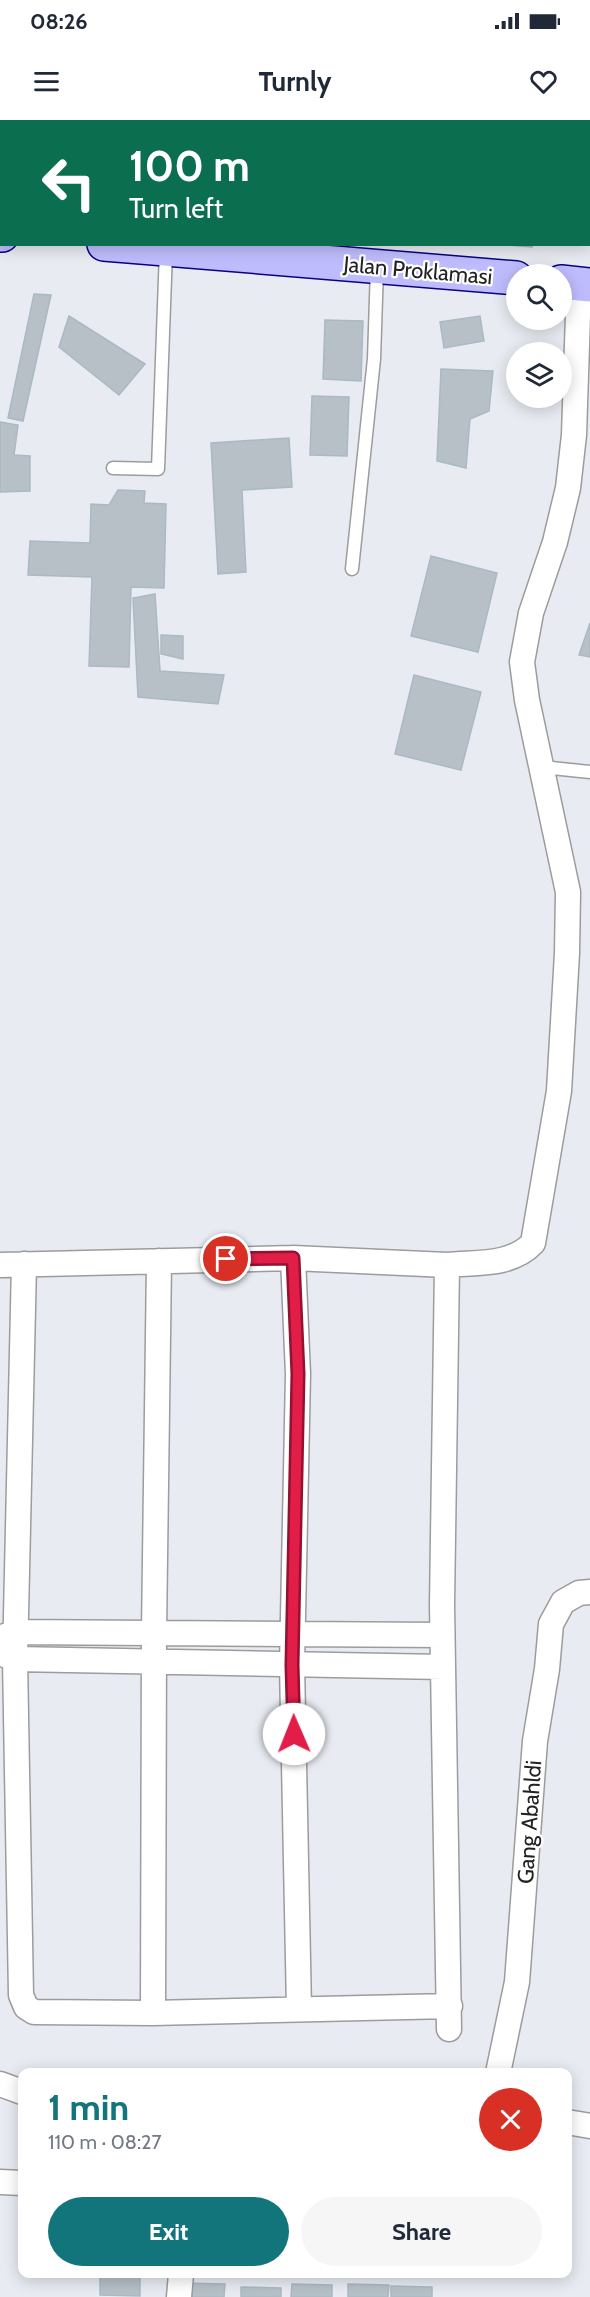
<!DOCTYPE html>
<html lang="en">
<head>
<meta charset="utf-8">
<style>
  body { margin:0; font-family:Cabin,sans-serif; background:#f6f6f7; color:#1f2937; height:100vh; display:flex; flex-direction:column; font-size:22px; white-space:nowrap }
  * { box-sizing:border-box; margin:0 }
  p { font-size:20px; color:#747a83 }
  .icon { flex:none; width:33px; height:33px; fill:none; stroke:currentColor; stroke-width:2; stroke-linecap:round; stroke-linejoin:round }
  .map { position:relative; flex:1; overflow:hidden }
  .drawer { position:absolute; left:18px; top:1948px; width:554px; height:210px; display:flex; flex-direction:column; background:#fff; border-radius:12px; box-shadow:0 3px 15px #0003 }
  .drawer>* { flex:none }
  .banner { position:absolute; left:0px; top:0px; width:591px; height:126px; box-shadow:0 3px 15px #0003; background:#0b6e4f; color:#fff; overflow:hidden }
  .buttons { position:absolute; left:506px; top:144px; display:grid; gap:12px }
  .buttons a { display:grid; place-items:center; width:66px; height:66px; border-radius:50%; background:#fff; box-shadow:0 3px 15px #0003; font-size:30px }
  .pin { position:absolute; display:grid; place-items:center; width:51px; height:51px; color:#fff; margin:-26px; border:3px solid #fff; border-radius:50%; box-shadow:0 2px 6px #0007 }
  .me { position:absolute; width:66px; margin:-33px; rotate:359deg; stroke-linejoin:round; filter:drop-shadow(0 0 4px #0008) }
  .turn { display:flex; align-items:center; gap:21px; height:126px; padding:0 30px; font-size:27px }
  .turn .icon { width:78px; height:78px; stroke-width:2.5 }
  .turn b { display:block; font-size:42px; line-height:51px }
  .round { display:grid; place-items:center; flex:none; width:63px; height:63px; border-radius:32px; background:#f6f6f7 }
  .summary { display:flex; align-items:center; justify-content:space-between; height:102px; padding:0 30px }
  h1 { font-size:36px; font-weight:700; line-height:45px; color:#11757b }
  .action { display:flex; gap:12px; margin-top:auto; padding:12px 30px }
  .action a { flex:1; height:69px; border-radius:36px; background:#11757b; color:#fff; font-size:24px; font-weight:700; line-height:69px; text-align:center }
  .action a+a { background:#f6f6f7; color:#1f2937 }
  .status { display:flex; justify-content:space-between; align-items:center; height:42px; padding:0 30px; background:#fff; direction:ltr }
  .status svg { height:16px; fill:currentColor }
  header { display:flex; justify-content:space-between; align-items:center; height:78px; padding:0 30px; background:#fff; font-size:27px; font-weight:700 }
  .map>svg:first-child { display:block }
</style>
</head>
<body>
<div class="status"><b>08:26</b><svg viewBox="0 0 49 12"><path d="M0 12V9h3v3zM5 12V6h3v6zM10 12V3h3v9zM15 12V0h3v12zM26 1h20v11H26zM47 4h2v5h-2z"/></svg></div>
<header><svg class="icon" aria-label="menu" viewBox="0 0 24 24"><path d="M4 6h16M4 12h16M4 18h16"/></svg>Turnly<svg class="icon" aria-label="heart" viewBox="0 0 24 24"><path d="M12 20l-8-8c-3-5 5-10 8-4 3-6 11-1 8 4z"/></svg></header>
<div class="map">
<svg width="590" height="2177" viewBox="0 0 590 2177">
  <rect width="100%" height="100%" fill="#e8ecf2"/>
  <path fill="#b7c0c7" stroke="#aab9c5" stroke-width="1.5" d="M 0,0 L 71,0 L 77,2 L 2,2 L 2,32 Z
    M 379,0 L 536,0 L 536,2 L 379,2 Z
    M 498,124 L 532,124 L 532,127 Z
    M 34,174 L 51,175 L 23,301 L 8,298 Z
    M 69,196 L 145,244 L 119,275 L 59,227 Z
    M 480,196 L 484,221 L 444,228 L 440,202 Z
    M 325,200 L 363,201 L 361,261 L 323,259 Z
    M 441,249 L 493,251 L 489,291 L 470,299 L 466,348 L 437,341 Z
    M 312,276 L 349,277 L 347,336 L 310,335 Z
    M 0,302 L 18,305 L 14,335 L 30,336 L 30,371 L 0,372 Z
    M 289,318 L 292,367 L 242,370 L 246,452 L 218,454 L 211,323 Z
    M 118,370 L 145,371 L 144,383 L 166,384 L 164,468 L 131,467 L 129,547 L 89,546 L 92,457 L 28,455 L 30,421 L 90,423 L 91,384 L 109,385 Z
    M 431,436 L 497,453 L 478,532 L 411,516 Z
    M 155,474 L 160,551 L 224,555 L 218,584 L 138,577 L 133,478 Z
    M 590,503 L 590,537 L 579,535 Z
    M 161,515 L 183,516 L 183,539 L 161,534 Z
    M 414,555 L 481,572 L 461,650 L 395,634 Z
    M 100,2154 L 140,2154 L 140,2176 L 100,2175 Z
    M 294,2154 L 335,2154 L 335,2157 L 294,2156 Z
    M 387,2154 L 425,2154 L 424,2156 Z
    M 184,2163 L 225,2164 L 224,2177 L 184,2177 Z
    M 292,2164 L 332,2165 L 332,2177 L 291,2177 Z
    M 348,2164 L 389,2165 L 388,2177 L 348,2177 Z
    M 391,2166 L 432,2167 L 432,2177 L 391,2177 Z
    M 241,2167 L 281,2168 L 281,2177 L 241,2177 Z"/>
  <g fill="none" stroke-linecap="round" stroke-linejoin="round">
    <defs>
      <path id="lane" d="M 113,348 L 158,349 L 166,131
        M 352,449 L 374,239 L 377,148
        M 542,647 L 590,652"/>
      <path id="street" d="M 293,1138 L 298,1254 L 292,1545 L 299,1889
        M 24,1144 L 15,1539 L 21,1875 L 26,1887 L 34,1892 L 153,1893 L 450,1886
        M 0,1145 L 293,1138 L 447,1145
        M 2,1517 L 16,1512 L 442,1515
        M 0,1533 L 15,1539 L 443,1547
        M 153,1893 L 154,1513 L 159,1141
        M 449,1909 L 442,1485 L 447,1145 C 478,1142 511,1146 533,1123 L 559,971 L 567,833 L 568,772 L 527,580 L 522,542 L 531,493 L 555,422 L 568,368 L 574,315 L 579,164
        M 498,1953 L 517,1862 L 535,1621 L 547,1549 L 551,1504 L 563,1482 L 579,1473 L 590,1472
        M 0,1964 L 22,1972
        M 567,2002 L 590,2006
        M 0,2062 L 22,2063
        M 179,2177 L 181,2154"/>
      <path id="secondary" d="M 0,115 L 2,115
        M 104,124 L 516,158
        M 561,162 L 590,165"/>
    </defs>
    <use href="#lane" stroke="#9c9c9c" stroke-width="15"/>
    <use href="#street" stroke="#9c9c9c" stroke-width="27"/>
    <use href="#secondary" stroke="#0c0081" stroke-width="36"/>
    <use href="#lane" stroke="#fff" stroke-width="12"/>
    <use href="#street" stroke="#fff" stroke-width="24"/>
    <use href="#secondary" stroke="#bebcfc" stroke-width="33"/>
  </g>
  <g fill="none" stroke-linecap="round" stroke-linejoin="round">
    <defs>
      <path id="route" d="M 226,1139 L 293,1138 L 298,1254 L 292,1545 L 294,1614"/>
    </defs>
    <use href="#route" stroke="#92132f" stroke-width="15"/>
    <use href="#route" stroke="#e11d48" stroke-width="10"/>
  </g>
  <g text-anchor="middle" stroke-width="4.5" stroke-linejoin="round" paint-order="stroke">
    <g font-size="22" fill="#222" stroke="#fff">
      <text transform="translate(418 150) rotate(5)" y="8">Jalan Proklamasi</text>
      <text transform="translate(529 1702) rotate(-86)" y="8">Gang Abahldi</text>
    </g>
  </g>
</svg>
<div class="buttons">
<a><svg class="icon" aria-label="search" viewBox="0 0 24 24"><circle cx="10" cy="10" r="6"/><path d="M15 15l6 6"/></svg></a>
<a><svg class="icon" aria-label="layers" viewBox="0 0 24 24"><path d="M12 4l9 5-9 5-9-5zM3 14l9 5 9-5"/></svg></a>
</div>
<div class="pin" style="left:226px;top:1139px;background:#d93025"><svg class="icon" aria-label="arrive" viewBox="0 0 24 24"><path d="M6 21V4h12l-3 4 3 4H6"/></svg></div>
<svg class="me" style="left:294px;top:1614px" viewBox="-20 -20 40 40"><circle r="19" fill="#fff"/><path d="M0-13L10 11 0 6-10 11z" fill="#e11d48"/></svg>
<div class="banner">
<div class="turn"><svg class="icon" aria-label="left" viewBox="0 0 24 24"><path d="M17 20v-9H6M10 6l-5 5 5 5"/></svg><div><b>100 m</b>Turn left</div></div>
</div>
<section class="drawer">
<div class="summary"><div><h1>1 min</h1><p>110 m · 08:27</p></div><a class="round" style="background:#d93025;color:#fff"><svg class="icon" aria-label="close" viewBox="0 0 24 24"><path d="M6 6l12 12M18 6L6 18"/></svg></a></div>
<div class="action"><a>Exit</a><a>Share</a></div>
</section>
</div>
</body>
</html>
